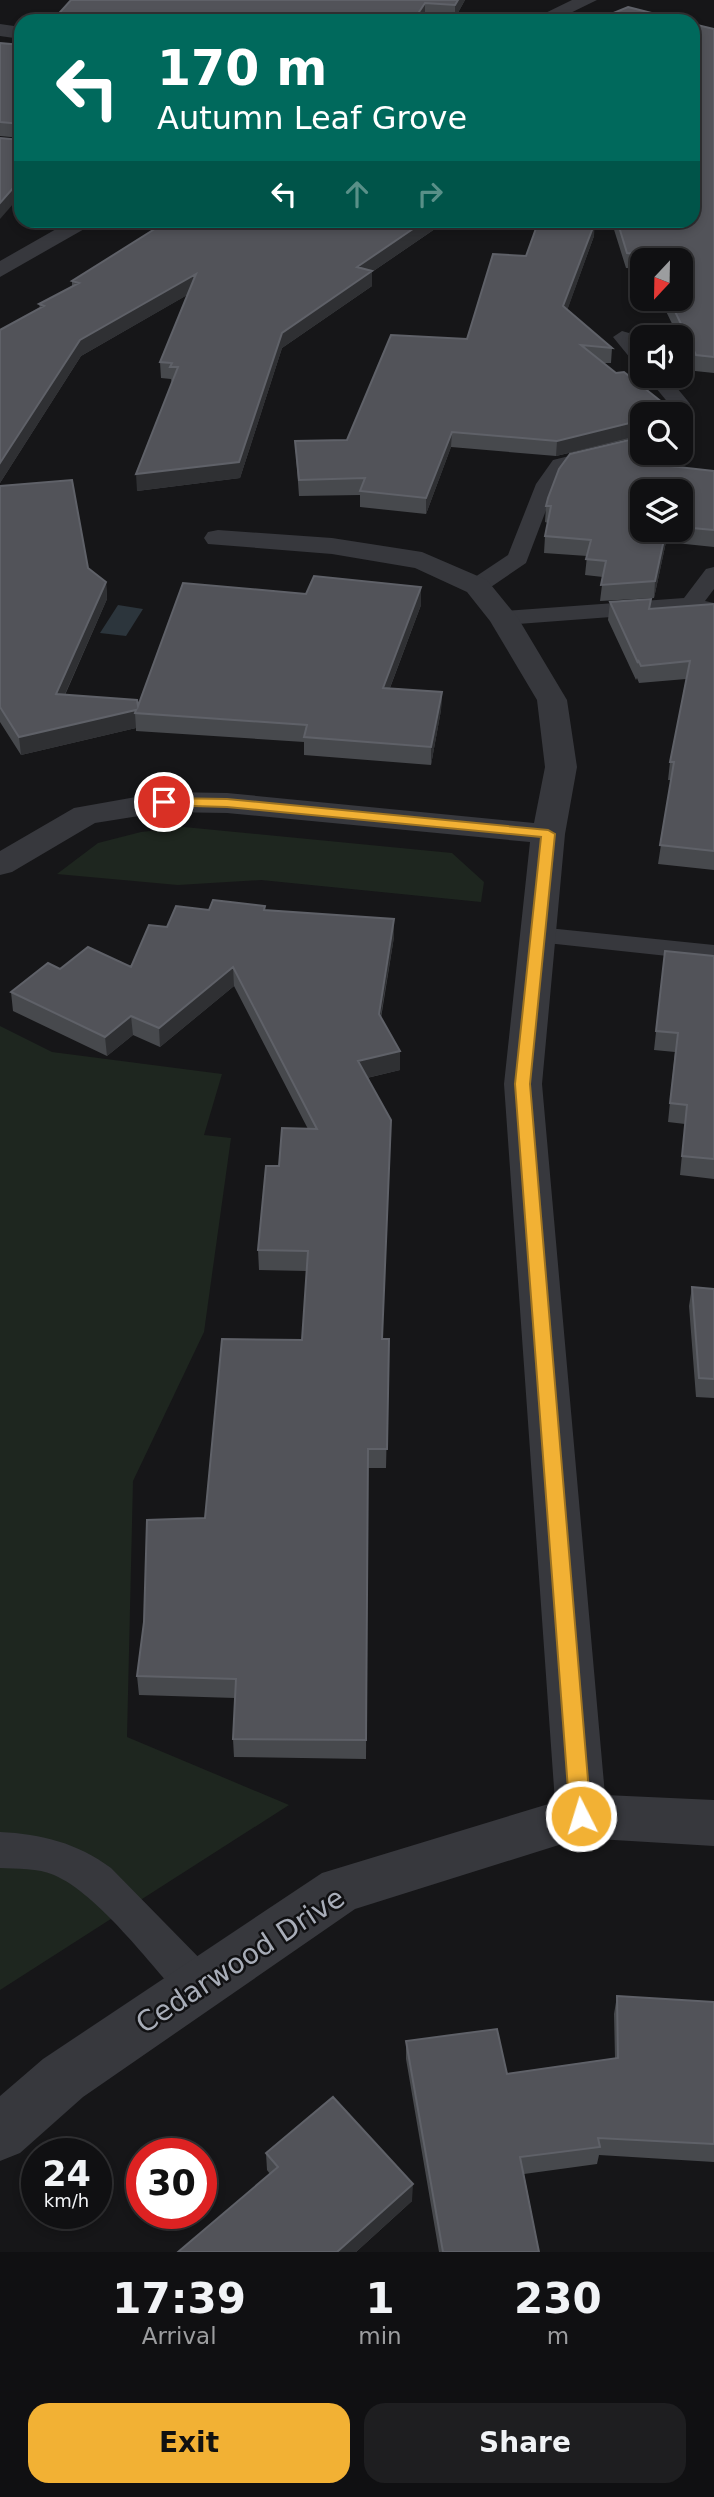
<!DOCTYPE html>
<html lang="en">
<head>
<meta charset="utf-8">
<style>
  body { margin:0; font-family:"DejaVu Sans",sans-serif; background:#1e1e20; color:#f1f3f6; height:100vh; display:flex; flex-direction:column; font-size:26px; white-space:nowrap }
  * { box-sizing:border-box; margin:0 }
  p { font-size:23px; color:#9c9d9f }
  .icon { flex:none; width:38px; height:38px; fill:none; stroke:currentColor; stroke-width:2; stroke-linecap:round; stroke-linejoin:round }
  .map { position:relative; height:2252px; overflow:hidden }
  .sheet { display:flex; flex-direction:column; background:#101012; flex:1 }
  .sheet>* { flex:none }
  .hud { position:absolute; left:14px; top:14px; width:686px; height:214px; border-radius:21px; box-shadow:0 4px 10px #0003,0 0 0 2px #303032; background:#00695c; color:#fff; overflow:hidden }
  .needle { width:46px; rotate:202deg }
  .tools { position:absolute; left:630px; top:248px; display:grid; gap:14px }
  .tools a { display:grid; place-items:center; width:63px; height:63px; border-radius:14px; background:#101012; box-shadow:0 4px 10px #0003,0 0 0 2px #303032; font-size:35px }
  .speed { position:absolute; left:21px; top:2138px; display:flex; gap:14px; font-size:35px; font-weight:700; text-align:center }
  .speed>* { display:grid; place-content:center; width:91px; height:91px; border-radius:50%; background:#101012; box-shadow:0 4px 10px #0003,0 0 0 2px #303032; line-height:1 }
  .speed small { font-size:18px; font-weight:400 }
  .speed .limit { border:10px solid #d22; background:#fff; color:#111 }
  .pin { position:absolute; display:grid; place-items:center; width:60px; height:60px; color:#fff; margin:-30px; border:4px solid #fff; border-radius:50%; box-shadow:0 2px 7px #0007 }
  .me { position:absolute; width:77px; margin:-38px; rotate:355deg; stroke-linejoin:round; filter:drop-shadow(0 0 5px #0008) }
  .turn { display:flex; align-items:center; gap:24px; height:147px; padding:0 28px; font-size:32px }
  .turn .icon { width:91px; height:91px; stroke-width:2.5 }
  .turn b { display:block; font-size:49px; line-height:60px }
  .lanes { display:flex; align-items:center; height:66px; padding:0 28px; background:#0003; justify-content:center; gap:35px; direction:ltr }
  .lanes .off { opacity:.35 }
  .eta { display:flex; justify-content:space-evenly; align-items:center; height:119px; text-align:center }
  .eta b { font-size:42px; font-weight:700; line-height:49px }
  .primary-button { display:flex; gap:14px; margin-top:auto; padding:14px 28px }
  .primary-button a { flex:1; height:80px; border-radius:21px; background:#f2b134; color:#111; font-size:28px; font-weight:700; line-height:80px; text-align:center }
  .primary-button a+a { background:#1e1e20; color:#f1f3f6 }
  .map>svg:first-child { display:block }
</style>
</head>
<body>
<div class="map">
<svg width="714" height="2252" viewBox="0 0 714 2252">
  <rect width="100%" height="100%" fill="#161618"/>
  <path fill="#1e261f" d="M 184,827 L 452,853 L 484,882 L 481,902 L 261,880 L 178,885 L 57,874 L 98,843 L 141,832 Z
    M 0,1026 L 52,1052 L 222,1074 L 204,1135 L 231,1138 L 204,1332 L 133,1481 L 127,1737 L 289,1805 L 0,1990 Z"/>
  <path fill="#2c353c" d="M 118,605 L 143,609 L 126,636 L 100,633 Z"/>
  <g fill="none" stroke-linecap="round" stroke-linejoin="round">
    <path fill="#37383d" fill-rule="evenodd" d="M 622,331 L 629,333 L 642,349 L 642,366 L 635,364 L 613,337 Z
      M 646,376 L 667,376 L 687,400 L 690,404 L 682,419 L 681,415 L 665,415 L 670,405 Z
      M 642,438 L 642,450 L 567,468 L 556,484 L 526,563 L 485,591 L 469,591 L 466,586 L 469,581 L 508,555 L 536,484 L 553,460 Z
      M 714,567 L 714,589 L 705,601 L 714,603 L 714,617 L 691,611 L 503,625 L 492,618 L 503,611 L 684,598 L 706,569 Z
      M 538,927 L 714,945 L 714,961 L 528,941 L 524,935 L 528,929 Z
      M 0,1832 C 42,1834 77,1843 111,1868 L 213,1972 L 219,1986 L 213,2000 L 198,2006 L 183,2000 C 150,1964 98,1894 54,1875 C 38,1868 17,1869 0,1868 Z"/>
    <path fill="#37383d" fill-rule="evenodd" d="M 572,0 L 597,0 L 554,21 L 529,21 Z
      M 0,24 L 21,27 L 21,39 L 0,36 Z
      M 72,220 L 100,220 L 0,277 L 0,261 Z
      M 218,530 L 332,538 L 422,552 L 487,580 L 518,618 L 567,700 L 577,767 L 565,834 L 542,1084 L 605,1795 L 714,1800 L 714,1846 L 581,1838 L 355,1909 L 83,2097 L 20,2153 L 0,2161 L 0,2096 L 43,2059 L 322,1873 L 555,1802 L 504,1084 L 530,842 L 227,813 L 164,812 L 95,823 L 12,872 L 0,875 L 0,851 L 74,808 L 164,792 L 227,793 L 534,823 L 545,767 L 537,700 L 490,621 L 467,592 L 415,568 L 332,554 L 208,544 L 204,538 L 208,532 Z"/>
  </g>
  <path fill="#47494d" fill-rule="evenodd" d="M 71,0 L 465,0 L 455,18 Z
    M 714,29 L 714,373 L 695,371 L 681,342 L 681,338 L 679,338 L 660,299 L 681,299 L 681,261 L 642,261 L 642,269 L 626,268 L 611,220 L 693,220 Z
    M 0,43 L 21,45 L 21,138 L 0,136 Z
    M 169,220 L 448,220 L 372,272 L 372,286 L 282,348 L 240,478 L 137,491 L 172,383 L 171,379 L 161,378 L 160,362 L 187,295 L 81,356 L 0,483 L 0,330 L 40,308 L 39,304 L 72,287 L 72,281 Z
    M 594,236 L 567,310 L 612,348 L 611,363 L 603,363 L 642,415 L 642,436 L 556,456 L 451,447 L 426,514 L 360,507 L 360,495 L 299,496 L 295,441 L 347,440 L 467,339 L 526,256 Z
    M 654,465 L 714,471 L 714,547 L 666,542 L 654,598 L 600,601 L 603,577 L 585,575 L 587,556 L 544,553 L 545,536 L 548,523 L 545,522 L 546,506 ZM 681,492 L 681,530 L 642,530 Z
    M 0,486 L 88,568 L 106,582 L 107,599 L 65,695 L 138,706 L 421,605 L 390,688 L 442,692 L 441,710 L 431,765 L 304,755 L 304,742 L 136,731 L 136,728 L 21,755 L 0,722 Z
    M 610,602 L 651,609 L 714,604 L 714,870 L 658,864 L 671,780 L 668,780 L 670,762 L 686,679 L 639,683 L 637,678 L 636,680 L 608,620 Z
    M 209,910 L 265,910 L 394,937 L 381,1018 L 400,1051 L 400,1070 L 367,1078 L 382,1339 L 389,1339 L 386,1468 L 368,1468 L 366,1759 L 234,1757 L 233,1739 L 235,1698 L 139,1695 L 137,1676 L 205,1518 L 302,1340 L 307,1271 L 259,1270 L 258,1250 L 279,1166 L 308,1129 L 234,986 L 160,1047 L 133,1035 L 107,1056 L 13,1011 L 11,992 L 60,969 L 131,967 Z
    M 665,951 L 714,956 L 714,1179 L 680,1175 L 685,1124 L 668,1122 L 675,1052 L 654,1050 Z
    M 692,1287 L 714,1289 L 714,1398 L 696,1397 L 689,1306 Z
    M 617,1996 L 714,2002 L 714,2162 L 599,2155 L 597,2164 L 524,2174 L 539,2252 L 439,2252 L 406,2059 L 406,2041 L 507,2074 L 615,2058 L 614,2014 Z
    M 266,2153 L 412,2201 L 356,2252 L 178,2252 L 270,2174 L 267,2170 Z"/>
  <path fill="#2f3033" d="M 458,0 L 465,0 L 455,18 L 455,5 Z
    M 425,3 L 425,16 L 422,21 L 413,21 Z
    M 21,179 L 21,195 L 0,219 L 0,203 Z
    M 426,220 L 448,220 L 372,272 L 372,286 L 282,348 L 240,478 L 137,491 L 136,474 L 282,333 L 357,267 Z
    M 595,222 L 594,236 L 563,322 L 563,306 Z
    M 196,274 L 196,290 L 81,356 L 0,483 L 0,463 L 80,340 Z
    M 642,420 L 641,435 L 556,456 L 557,441 Z
    M 452,432 L 451,447 L 426,514 L 426,498 Z
    M 654,453 L 657,453 L 650,481 L 651,464 Z
    M 667,530 L 666,542 L 654,598 L 655,581 Z
    M 106,582 L 107,599 L 57,712 L 56,694 Z
    M 421,587 L 421,605 L 383,706 L 383,688 Z
    M 442,692 L 441,710 L 431,765 L 431,747 Z
    M 136,710 L 135,713 L 136,728 L 21,755 L 19,737 Z
    M 394,919 L 394,937 L 378,1032 L 379,1014 Z
    M 233,967 L 234,986 L 160,1047 L 159,1028 Z
    M 131,1016 L 133,1035 L 107,1056 L 105,1037 Z
    M 400,1051 L 400,1070 L 358,1080 L 358,1061 Z
    M 413,2184 L 412,2201 L 356,2252 L 337,2252 Z"/>
  <path fill="#525359" stroke="#5f6168" stroke-width="2" d="M 71,0 L 458,0 L 455,5 L 425,3 L 413,21 L 52,21 Z
    M 628,7 L 683,21 L 594,21 Z
    M 693,24 L 714,29 L 714,357 L 696,355 L 669,299 L 681,299 L 681,261 L 650,261 L 647,255 L 627,253 L 617,220 L 693,220 Z
    M 0,43 L 21,45 L 21,124 L 0,122 Z
    M 0,138 L 21,140 L 21,179 L 0,203 Z
    M 169,220 L 426,220 L 357,267 L 372,271 L 282,333 L 239,462 L 136,474 L 178,367 L 170,367 L 172,363 L 160,362 L 196,274 L 80,340 L 0,463 L 0,330 L 44,306 L 39,304 L 79,283 L 72,281 Z
    M 539,220 L 575,220 L 595,222 L 563,306 L 612,348 L 581,345 L 616,373 L 624,372 L 667,406 L 664,415 L 642,415 L 642,420 L 557,441 L 452,432 L 426,498 L 360,491 L 365,478 L 299,480 L 295,441 L 347,440 L 391,335 L 467,339 L 493,254 L 526,256 Z
    M 642,437 L 642,453 L 654,453 L 651,464 L 714,471 L 714,530 L 681,527 L 681,492 L 642,492 L 642,530 L 666,530 L 655,581 L 601,585 L 606,561 L 586,559 L 591,540 L 545,536 L 551,506 L 546,506 L 548,498 L 559,469 L 570,454 Z
    M 72,480 L 88,568 L 106,582 L 56,694 L 137,700 L 138,706 L 183,583 L 306,594 L 314,576 L 421,587 L 383,688 L 442,692 L 431,747 L 304,737 L 307,725 L 135,713 L 136,710 L 19,737 L 0,707 L 0,486 Z
    M 651,599 L 649,609 L 714,604 L 714,851 L 660,845 L 674,762 L 670,762 L 690,661 L 641,666 L 638,660 L 638,663 L 610,602 Z
    M 213,900 L 265,906 L 264,910 L 394,919 L 379,1014 L 400,1051 L 358,1061 L 391,1120 L 382,1339 L 389,1339 L 387,1449 L 368,1449 L 366,1740 L 233,1739 L 236,1679 L 137,1676 L 144,1622 L 147,1520 L 205,1518 L 222,1339 L 302,1340 L 308,1251 L 258,1250 L 266,1166 L 279,1166 L 282,1128 L 317,1129 L 233,967 L 159,1028 L 131,1016 L 105,1037 L 11,992 L 48,963 L 60,969 L 88,947 L 131,967 L 149,925 L 167,927 L 176,906 L 209,910 Z
    M 665,951 L 714,956 L 714,1159 L 682,1156 L 687,1105 L 670,1103 L 678,1033 L 656,1031 Z
    M 692,1287 L 714,1289 L 714,1379 L 699,1378 Z
    M 617,1996 L 714,2002 L 714,2144 L 598,2138 L 600,2147 L 520,2157 L 539,2252 L 443,2252 L 406,2041 L 497,2029 L 507,2074 L 618,2058 Z
    M 333,2097 L 413,2184 L 337,2252 L 178,2252 L 278,2167 L 266,2153 Z"/>
  <path fill="#f2b134" stroke="#9d7322" stroke-width="2" d="M 164,798 L 227,799 L 548,830 L 555,834 L 530,1084 L 591,1816 L 588,1823 L 581,1826 L 573,1823 L 570,1816 L 515,1084 L 541,837 L 227,807 L 159,805 L 159,799 Z"/>
  <g text-anchor="middle" stroke-width="5" stroke-linejoin="round" paint-order="stroke">
    <g font-size="28" fill="#a8adb8" stroke="#111113">
      <text transform="translate(240 1960) rotate(-33)" y="10">Cedarwood Drive</text>
    </g>
  </g>
</svg>
<div class="tools">
<a><svg class="needle" viewBox="-14 -14 28 28"><path d="M0-13l5 13h-10z" fill="#e53935"/><path d="M0 13l5-13h-10z" fill="#9c9d9f"/></svg></a>
<a><svg class="icon" aria-label="sound" viewBox="0 0 24 24"><path d="M4 9h4l5-4v14l-5-4H4zM17 9q2 3 0 6"/></svg></a>
<a><svg class="icon" aria-label="search" viewBox="0 0 24 24"><circle cx="10" cy="10" r="6"/><path d="M15 15l6 6"/></svg></a>
<a><svg class="icon" aria-label="layers" viewBox="0 0 24 24"><path d="M12 4l9 5-9 5-9-5zM3 14l9 5 9-5"/></svg></a>
</div>
<div class="speed"><div>24<small>km/h</small></div><div class="limit">30</div></div>
<div class="pin" style="left:164px;top:802px;background:#d93025"><svg class="icon" aria-label="arrive" viewBox="0 0 24 24"><path d="M6 21V4h12l-3 4 3 4H6"/></svg></div>
<svg class="me" style="left:581px;top:1816px" viewBox="-20 -20 40 40"><circle r="17" fill="#f2b134" stroke="#fff" stroke-width="3"/><path d="M0-11L8 9 0 5-8 9z" fill="#fff"/></svg>
<div class="hud">
<div class="turn"><svg class="icon" aria-label="left" viewBox="0 0 24 24"><path d="M17 20v-9H6M10 6l-5 5 5 5"/></svg><div><b>170 m</b>Autumn Leaf Grove</div></div>
<div class="lanes"><svg class="icon" aria-label="left" viewBox="0 0 24 24"><path d="M17 20v-9H6M10 6l-5 5 5 5"/></svg><svg class="icon off" aria-label="ahead" viewBox="0 0 24 24"><path d="M12 20V5M6 11l6-6 6 6"/></svg><svg class="icon off" aria-label="right" viewBox="0 0 24 24"><path d="M7 20v-9h11M14 6l5 5-5 5"/></svg></div>
</div>
</div>
<section class="sheet">
<div class="eta">
<div><b>17:39</b><p>Arrival</p></div>
<div><b>1</b><p>min</p></div>
<div><b>230</b><p>m</p></div>
</div>
<div class="primary-button"><a>Exit</a><a>Share</a></div>
</section>
</body>
</html>
